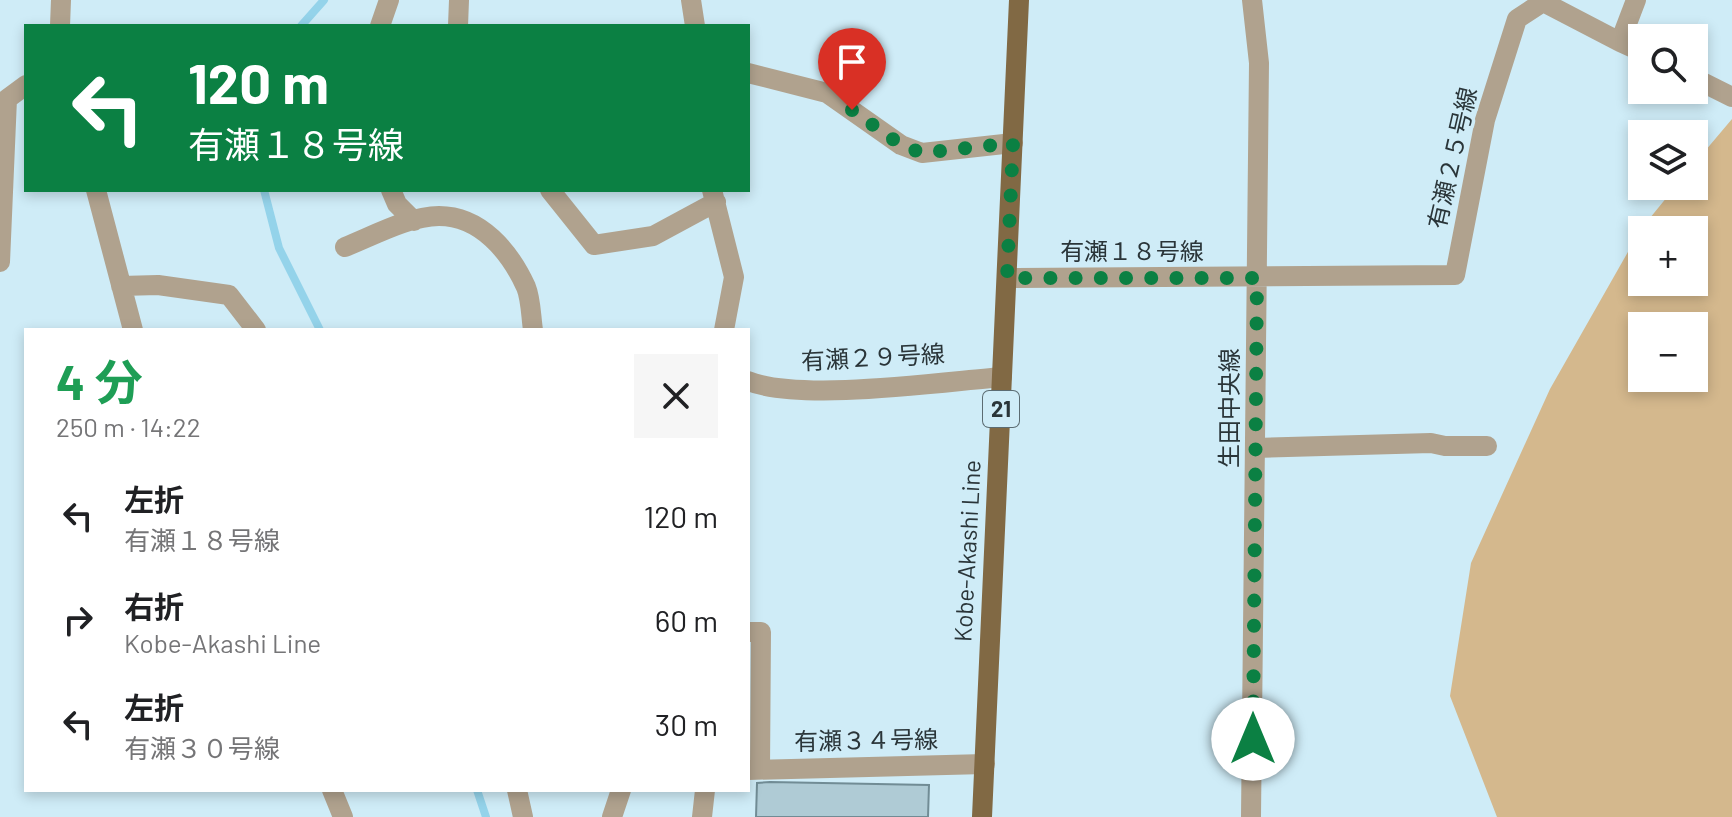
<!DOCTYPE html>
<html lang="ja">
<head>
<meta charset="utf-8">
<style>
  body { margin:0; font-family:Barlow,"Noto Sans JP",sans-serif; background:#f6f6f6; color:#202124; height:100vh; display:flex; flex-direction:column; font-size:30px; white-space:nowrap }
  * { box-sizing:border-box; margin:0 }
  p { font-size:26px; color:#757577 }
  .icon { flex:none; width:44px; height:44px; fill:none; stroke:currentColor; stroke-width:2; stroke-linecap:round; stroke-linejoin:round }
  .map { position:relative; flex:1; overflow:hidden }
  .drawer { position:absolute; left:24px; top:328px; width:726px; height:464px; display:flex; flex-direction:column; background:#fff; border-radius:0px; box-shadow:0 4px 12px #0003 }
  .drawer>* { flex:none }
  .banner { position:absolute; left:24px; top:24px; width:726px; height:168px; border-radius:0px; box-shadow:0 4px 12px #0003; background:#0b8043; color:#fff; overflow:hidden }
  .fabs { position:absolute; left:1628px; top:24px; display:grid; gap:16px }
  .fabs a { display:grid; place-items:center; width:80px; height:80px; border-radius:0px; background:#fff; box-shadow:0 4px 12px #0003; font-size:40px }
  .pin { position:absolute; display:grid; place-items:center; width:68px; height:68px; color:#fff; margin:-82px -34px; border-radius:50% 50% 50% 0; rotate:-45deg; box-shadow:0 0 8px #0007 }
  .pin .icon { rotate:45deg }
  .me { position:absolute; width:88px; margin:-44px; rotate:0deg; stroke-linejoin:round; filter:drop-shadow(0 0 6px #0008) }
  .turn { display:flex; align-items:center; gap:28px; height:168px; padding:0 32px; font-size:36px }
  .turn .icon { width:104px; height:104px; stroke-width:2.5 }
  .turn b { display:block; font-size:56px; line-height:68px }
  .round { display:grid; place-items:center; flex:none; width:84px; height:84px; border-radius:0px; background:#f6f6f6 }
  .headline { display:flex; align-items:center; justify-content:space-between; height:136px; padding:0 32px }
  h1 { font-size:48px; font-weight:700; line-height:60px; color:#1e9e55 }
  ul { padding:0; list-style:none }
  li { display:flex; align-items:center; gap:24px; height:104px; padding:0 32px }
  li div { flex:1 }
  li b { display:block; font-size:30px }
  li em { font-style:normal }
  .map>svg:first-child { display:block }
</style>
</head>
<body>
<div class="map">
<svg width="1732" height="817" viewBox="0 0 1732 817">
  <rect width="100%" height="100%" fill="#cfecf7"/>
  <path fill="#d4b88d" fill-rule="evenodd" d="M 1732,119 L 1732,817 L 1497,817 L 1450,696 L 1471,563 L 1550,389 L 1641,229 L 1676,186 L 1694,186 L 1694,164 ZM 1642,230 L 1694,230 L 1694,282 L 1642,282 ZM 1642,326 L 1694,326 L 1694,378 L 1642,378 Z"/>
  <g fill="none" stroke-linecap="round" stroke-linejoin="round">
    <path stroke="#94d3ea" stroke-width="8" d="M 301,26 L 324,0
      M 264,190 L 279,248 L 320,330
      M 477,790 L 486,817"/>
  </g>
  <path fill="#afcbd5" stroke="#718c95" stroke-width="2" d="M 770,782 L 929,785 L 928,817 L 756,817 L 757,783 Z"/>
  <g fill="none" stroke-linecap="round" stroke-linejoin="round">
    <path stroke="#b0a28e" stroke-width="20" d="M 691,0 L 695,26
      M 60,26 L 61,0
      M 380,26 L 389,0
      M 458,26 L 459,0
      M 1620,42 L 1642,52
      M 748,73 L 827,93 L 901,145 L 922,153 L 1013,143
      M 1694,78 L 1732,97
      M 96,190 L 133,330
      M 391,190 L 397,204 L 414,221
      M 550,190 L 594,245 L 653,236 L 716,202
      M 712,190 L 734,277 L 724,330
      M 345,247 C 373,236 409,216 439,216 C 481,216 510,252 526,287 C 531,299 531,317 533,330
      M 0,262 L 7,99 L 26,85
      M 1007,278 L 1455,275 L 1485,120 L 1517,19 L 1543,2 L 1620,42 L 1636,0
      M 121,286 L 158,285 L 229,295 L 256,330
      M 748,381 C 801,402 941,382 1002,377
      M 1256,448 L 1431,443 L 1445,446 L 1487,446
      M 748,632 L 761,632 L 760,769
      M 748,770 L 985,764
      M 332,790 L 343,817
      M 517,790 L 523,817
      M 612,817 L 621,790
      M 702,817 L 705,790
      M 1251,817 L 1259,63 L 1252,0"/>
    <path stroke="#816944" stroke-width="20" d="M 982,817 L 1019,0"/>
  </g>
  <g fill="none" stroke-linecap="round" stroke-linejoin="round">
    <path stroke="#0b8043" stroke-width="14" stroke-dasharray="0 25.2" d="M 852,110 L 901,145 L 922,153 L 1013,143 L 1007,278 L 1257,278 L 1253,739"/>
  </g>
  <g text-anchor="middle" stroke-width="7" stroke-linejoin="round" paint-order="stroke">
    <rect fill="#cfecf7" stroke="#5c6c72" stroke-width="2" x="983" y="391" width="36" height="36" rx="6"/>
    <g font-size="22" font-weight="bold" fill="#2a3539">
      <text x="1001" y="417">21</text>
    </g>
    <g font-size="24" fill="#2a3539" stroke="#cfecf7">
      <text transform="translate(1453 158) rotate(-77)" y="8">有瀬２５号線</text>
      <text x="1132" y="260">有瀬１８号線</text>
      <text transform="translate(873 358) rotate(-3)" y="8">有瀬２９号線</text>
      <text transform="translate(1230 408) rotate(-90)" y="8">生田中央線</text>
      <text transform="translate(968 551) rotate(-87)" y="8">Kobe-Akashi Line</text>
      <text transform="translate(866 741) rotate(-1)" y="8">有瀬３４号線</text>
    </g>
  </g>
</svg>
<div class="fabs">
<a><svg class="icon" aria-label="search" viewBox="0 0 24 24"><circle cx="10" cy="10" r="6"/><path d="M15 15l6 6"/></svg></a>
<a><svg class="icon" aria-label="layers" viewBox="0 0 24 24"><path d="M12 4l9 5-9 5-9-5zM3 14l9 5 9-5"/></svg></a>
<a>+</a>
<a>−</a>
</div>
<div class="pin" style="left:852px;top:110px;background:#d93025"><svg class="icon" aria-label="arrive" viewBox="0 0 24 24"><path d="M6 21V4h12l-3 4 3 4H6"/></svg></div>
<svg class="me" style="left:1253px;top:739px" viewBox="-20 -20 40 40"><circle r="19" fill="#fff"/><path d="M0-13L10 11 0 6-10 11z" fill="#0b8043"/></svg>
<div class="banner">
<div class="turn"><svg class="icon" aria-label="left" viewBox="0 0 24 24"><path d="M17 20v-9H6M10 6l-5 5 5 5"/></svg><div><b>120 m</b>有瀬１８号線</div></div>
</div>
<section class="drawer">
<div class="headline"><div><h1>4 分</h1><p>250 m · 14:22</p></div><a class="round"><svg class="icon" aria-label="close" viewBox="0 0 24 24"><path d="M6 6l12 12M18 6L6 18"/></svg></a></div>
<ul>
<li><svg class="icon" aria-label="left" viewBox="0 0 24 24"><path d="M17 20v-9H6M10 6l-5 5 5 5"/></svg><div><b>左折</b><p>有瀬１８号線</p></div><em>120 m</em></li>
<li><svg class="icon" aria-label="right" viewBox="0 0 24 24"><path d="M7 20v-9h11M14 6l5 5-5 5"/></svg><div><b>右折</b><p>Kobe-Akashi Line</p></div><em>60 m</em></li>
<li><svg class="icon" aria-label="left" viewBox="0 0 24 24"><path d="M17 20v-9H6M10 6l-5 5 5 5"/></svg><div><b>左折</b><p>有瀬３０号線</p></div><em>30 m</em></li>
</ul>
</section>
</div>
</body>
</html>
